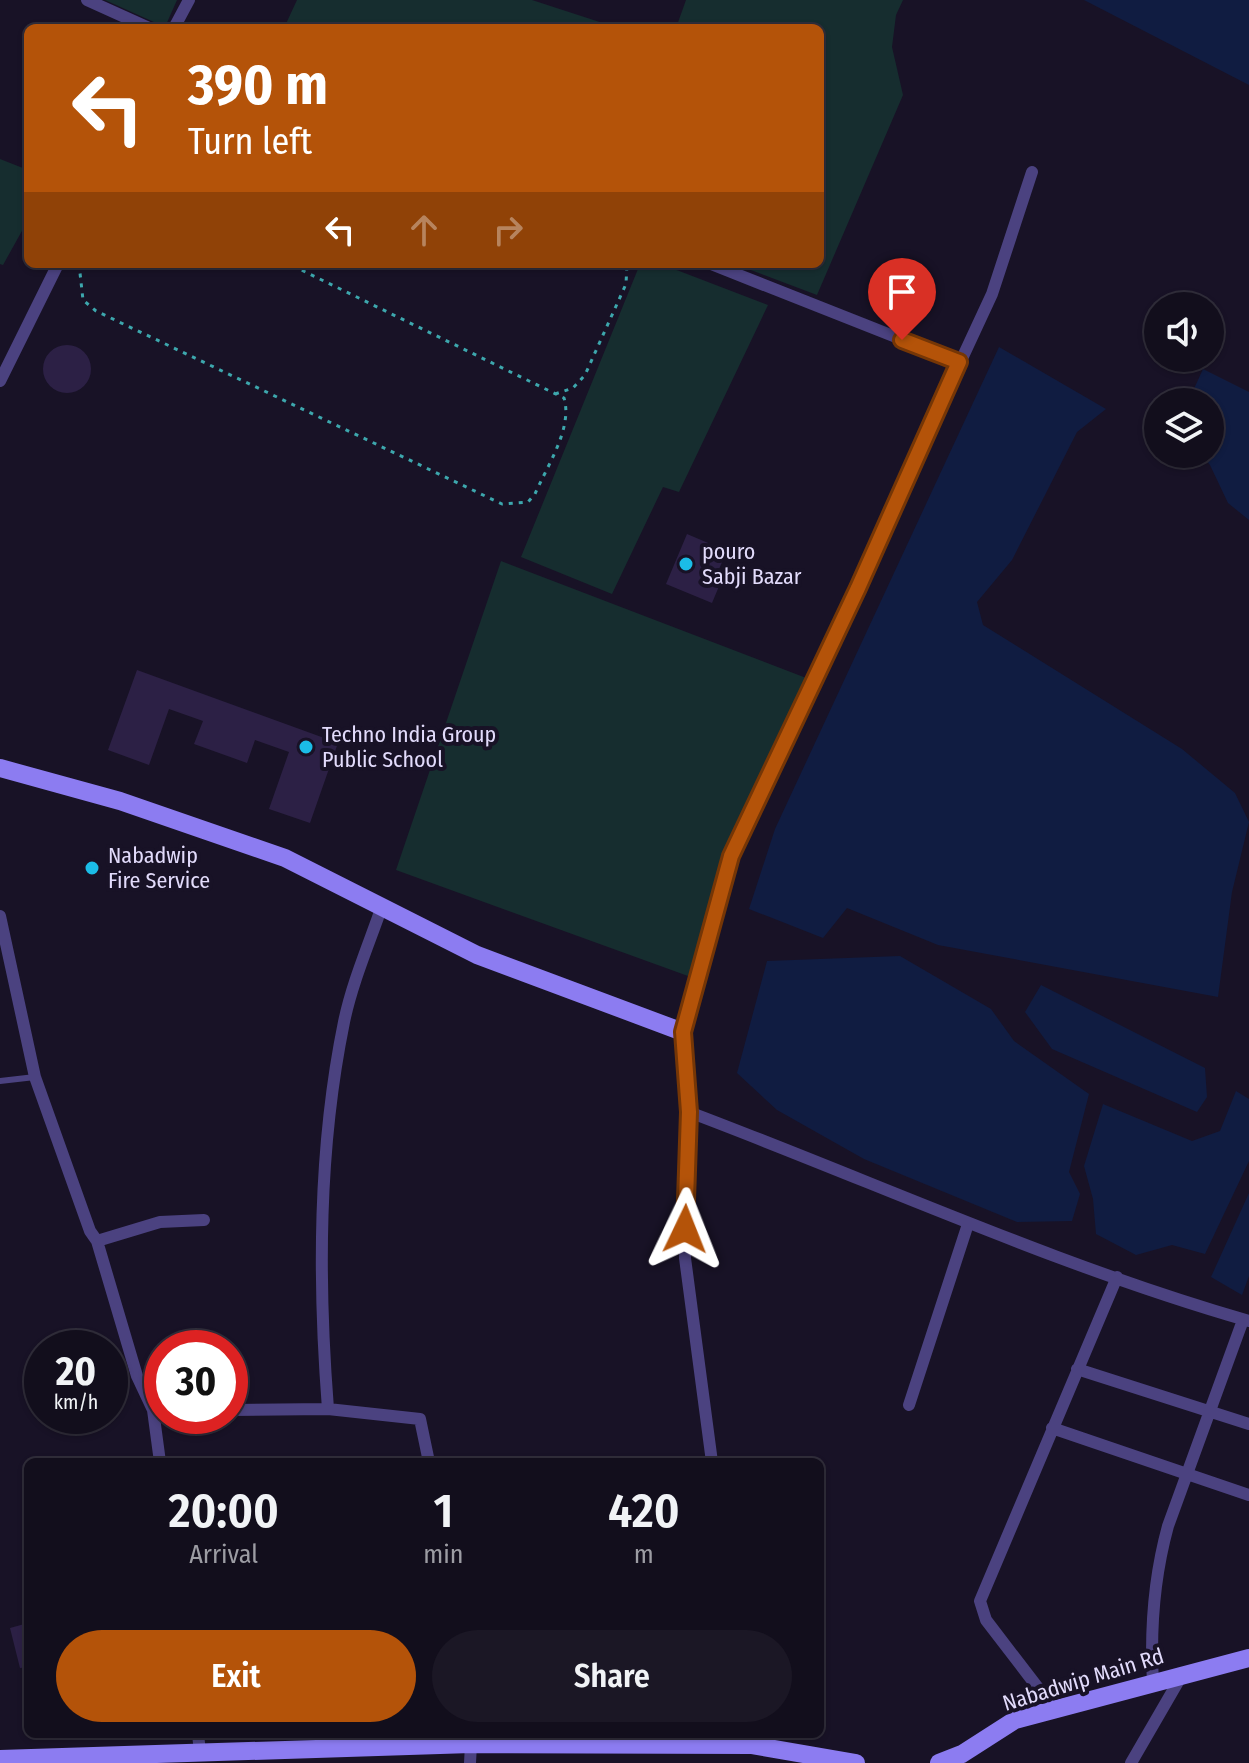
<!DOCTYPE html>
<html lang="en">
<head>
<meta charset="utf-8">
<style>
  body { margin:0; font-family:"Fira Sans Condensed",sans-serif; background:#1b1725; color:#f1f3f6; height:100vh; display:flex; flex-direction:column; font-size:30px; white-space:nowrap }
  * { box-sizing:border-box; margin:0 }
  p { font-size:26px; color:#9c9ca3 }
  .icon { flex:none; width:44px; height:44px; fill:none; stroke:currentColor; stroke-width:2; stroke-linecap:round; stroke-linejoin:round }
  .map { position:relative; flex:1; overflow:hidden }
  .sheet { position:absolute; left:24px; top:1458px; width:800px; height:280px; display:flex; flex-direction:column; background:#120e1c; border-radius:12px; box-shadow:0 2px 6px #0004,0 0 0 2px #312e3b }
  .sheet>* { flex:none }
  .hud { position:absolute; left:24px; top:24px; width:800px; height:244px; border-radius:12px; box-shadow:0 2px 6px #0004,0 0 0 2px #312e3b; background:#b45309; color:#fff; overflow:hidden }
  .buttons { position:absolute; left:1144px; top:292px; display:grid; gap:16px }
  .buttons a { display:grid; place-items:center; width:80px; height:80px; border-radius:50%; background:#120e1c; box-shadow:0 2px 6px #0004,0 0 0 2px #312e3b; font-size:40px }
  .speed { position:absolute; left:24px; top:1330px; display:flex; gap:16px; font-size:40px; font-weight:700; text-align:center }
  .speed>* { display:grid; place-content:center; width:104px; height:104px; border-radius:50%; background:#120e1c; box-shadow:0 2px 6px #0004,0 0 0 2px #312e3b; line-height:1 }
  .speed small { font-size:20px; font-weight:400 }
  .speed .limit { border:12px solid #d22; background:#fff; color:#111 }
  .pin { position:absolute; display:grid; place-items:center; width:68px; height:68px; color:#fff; margin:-82px -34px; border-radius:50% 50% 50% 0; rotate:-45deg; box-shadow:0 0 8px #0007 }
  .pin .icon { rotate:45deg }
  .me { position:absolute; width:88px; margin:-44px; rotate:2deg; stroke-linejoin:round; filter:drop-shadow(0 0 6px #0008) }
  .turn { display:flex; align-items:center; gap:28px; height:168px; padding:0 32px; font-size:36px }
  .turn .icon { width:104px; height:104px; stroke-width:2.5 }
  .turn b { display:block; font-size:56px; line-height:68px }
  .lanes { display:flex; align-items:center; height:76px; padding:0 32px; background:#0003; justify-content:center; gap:40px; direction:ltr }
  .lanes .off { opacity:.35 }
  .eta { display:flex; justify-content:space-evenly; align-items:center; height:136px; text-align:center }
  .eta b { font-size:48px; font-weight:600; line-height:56px }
  .button { display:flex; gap:16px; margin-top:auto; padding:16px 32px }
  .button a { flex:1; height:92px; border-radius:48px; background:#b45309; color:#fff; font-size:32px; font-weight:600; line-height:92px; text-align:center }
  .button a+a { background:#1b1725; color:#f1f3f6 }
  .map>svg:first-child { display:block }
</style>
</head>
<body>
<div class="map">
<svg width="1249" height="1763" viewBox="0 0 1249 1763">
  <rect width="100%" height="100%" fill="#181226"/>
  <path fill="#162d2f" d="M 105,0 L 177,0 L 165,27 Z
    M 297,0 L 532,0 L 618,28 L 284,28 Z
    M 686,0 L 903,0 L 896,15 L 892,47 L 903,95 L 817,295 L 735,264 L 820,264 L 820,28 L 676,28 Z
    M 0,159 L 28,170 L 28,220 L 3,265 L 0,264 Z
    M 640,264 L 661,264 L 768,305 L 679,492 L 663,487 L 612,594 L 521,557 Z
    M 501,561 L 814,681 L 731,856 L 709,938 L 688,976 L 396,870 Z"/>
  <path fill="#101c41" d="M 1084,0 L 1249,0 L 1249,85 Z
    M 999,347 L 1106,409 L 1077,432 L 1012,560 L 977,602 L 983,625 L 1182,749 L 1235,793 L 1249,822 L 1232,892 L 1218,997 L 938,945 L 847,908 L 823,938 L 749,909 L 775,829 Z
    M 1203,369 L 1249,392 L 1249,520 L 1228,503 L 1210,465 L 1201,454 L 1210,454 L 1210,402 L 1188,402 Z
    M 900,956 L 991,1009 L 1014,1041 L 1089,1094 L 1069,1172 L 1080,1194 L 1072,1221 L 1017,1222 L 864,1159 L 777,1110 L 737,1073 L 767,961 Z
    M 1041,985 L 1205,1068 L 1207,1097 L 1197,1112 L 1052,1049 L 1025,1012 Z
    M 1236,1091 L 1249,1099 L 1249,1161 L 1205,1254 L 1172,1245 L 1136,1255 L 1096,1234 L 1093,1199 L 1084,1166 L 1103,1104 L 1192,1141 L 1220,1131 Z
    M 1249,1193 L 1249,1276 L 1242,1295 L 1211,1277 Z"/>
  <path fill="#2c2045" d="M43 369a24 24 0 1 1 48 0a24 24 0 1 1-48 0Z
    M 687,534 L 727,551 L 719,569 L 725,572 L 712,603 L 666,584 Z
    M 137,670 L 338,743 L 310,823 L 269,809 L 289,752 L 255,740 L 247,763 L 194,744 L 203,721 L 169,709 L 149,765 L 108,750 Z
    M 28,1623 L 28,1667 L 20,1668 L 10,1628 Z"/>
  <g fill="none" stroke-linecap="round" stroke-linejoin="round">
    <path stroke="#3da7ad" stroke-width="3" stroke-dasharray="4 6" stroke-linecap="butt" d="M 83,264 L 80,273 L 83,300 L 96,311 L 502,504 L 528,502 L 535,494 C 547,466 573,428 564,398 L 289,264
      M 555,394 L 573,388 L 585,375 L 626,284 L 627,264"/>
    <path stroke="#4b4280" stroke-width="6" d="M 0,1081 L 35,1077"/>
    <path stroke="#4b4280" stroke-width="12" d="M 87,0 L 149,28
      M 174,28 L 189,0
      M 711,264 L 959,362
      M 0,381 L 58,264
      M 0,916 L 35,1077 L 90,1231 L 97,1241 L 137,1376 L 153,1410 L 160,1462
      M 689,1112 C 875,1182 1057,1266 1249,1321
      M 97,1241 L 160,1222 L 204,1220
      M 1077,1369 L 1249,1424
      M 909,1405 L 968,1224
      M 328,1409 C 318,1281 318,1149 344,1022 C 352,983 369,944 382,906
      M 230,1410 L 328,1409 L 420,1419 L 429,1462
      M 1052,1428 L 1249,1495
      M 712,1462 L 685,1258 L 689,1112 L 683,1032 L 731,856 L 992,294 L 1032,172
      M 1153,1683 C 1150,1630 1154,1577 1168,1526 L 1243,1320
      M 1055,1710 L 986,1620 L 980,1601 L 1117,1277
      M 198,1734 L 200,1752
      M 470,1763 L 471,1744
      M 1131,1763 L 1182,1675"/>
    <path stroke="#8c7cf1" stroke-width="18" d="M 0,768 L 120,801 L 285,858 L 477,955 L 683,1032
      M 0,1759 L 471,1744 L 751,1745 L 856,1763
      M 939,1763 L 962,1754 L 1015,1720 L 1249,1658"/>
  </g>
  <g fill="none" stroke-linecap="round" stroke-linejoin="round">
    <defs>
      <path id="route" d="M 685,1229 L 689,1112 L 683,1032 L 731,856 L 858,588 L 959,362 L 902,340"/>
    </defs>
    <use href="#route" stroke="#753606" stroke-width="20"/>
    <use href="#route" stroke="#b45309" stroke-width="14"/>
  </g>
  <g fill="#1bbce7" stroke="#181226" stroke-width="3">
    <circle cx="686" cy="564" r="8"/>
    <circle cx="306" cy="747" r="8"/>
    <circle cx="92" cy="868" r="8"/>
  </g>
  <g text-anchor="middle" stroke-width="8" stroke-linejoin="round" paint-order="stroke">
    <g font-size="22" fill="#e2dbfb" stroke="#181226" text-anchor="start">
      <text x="702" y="559">pouro<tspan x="702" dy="25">Sabji Bazar</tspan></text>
      <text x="322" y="742">Techno India Group<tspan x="322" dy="25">Public School</tspan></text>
      <text x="108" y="863">Nabadwip<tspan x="108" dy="25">Fire Service</tspan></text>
    </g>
    <g font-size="22" fill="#e2dbfb" stroke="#181226">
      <text transform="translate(1083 1679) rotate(-17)" y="8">Nabadwip Main Rd</text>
    </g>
  </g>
</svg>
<div class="buttons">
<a><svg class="icon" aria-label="sound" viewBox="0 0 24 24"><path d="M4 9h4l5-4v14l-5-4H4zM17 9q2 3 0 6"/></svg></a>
<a><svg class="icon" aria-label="layers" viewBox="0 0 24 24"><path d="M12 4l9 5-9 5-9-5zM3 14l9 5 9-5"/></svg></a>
</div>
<div class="speed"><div>20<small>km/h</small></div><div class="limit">30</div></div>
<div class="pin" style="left:902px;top:340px;background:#d93025"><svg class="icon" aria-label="arrive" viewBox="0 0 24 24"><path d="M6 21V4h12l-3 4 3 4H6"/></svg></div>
<svg class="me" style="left:685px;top:1229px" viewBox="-20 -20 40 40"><path d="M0-17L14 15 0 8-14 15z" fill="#b45309" stroke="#fff" stroke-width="4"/></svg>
<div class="hud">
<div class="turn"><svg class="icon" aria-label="left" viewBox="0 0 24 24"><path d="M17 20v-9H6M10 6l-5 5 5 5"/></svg><div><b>390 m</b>Turn left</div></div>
<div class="lanes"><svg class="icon" aria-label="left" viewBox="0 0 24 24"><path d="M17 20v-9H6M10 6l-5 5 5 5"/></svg><svg class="icon off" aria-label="ahead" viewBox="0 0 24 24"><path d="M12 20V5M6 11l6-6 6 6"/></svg><svg class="icon off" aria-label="right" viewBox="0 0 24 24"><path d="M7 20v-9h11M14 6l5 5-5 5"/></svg></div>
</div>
<section class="sheet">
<div class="eta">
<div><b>20:00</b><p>Arrival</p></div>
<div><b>1</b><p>min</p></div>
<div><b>420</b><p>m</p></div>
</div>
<div class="button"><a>Exit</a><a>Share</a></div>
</section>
</div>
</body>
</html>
